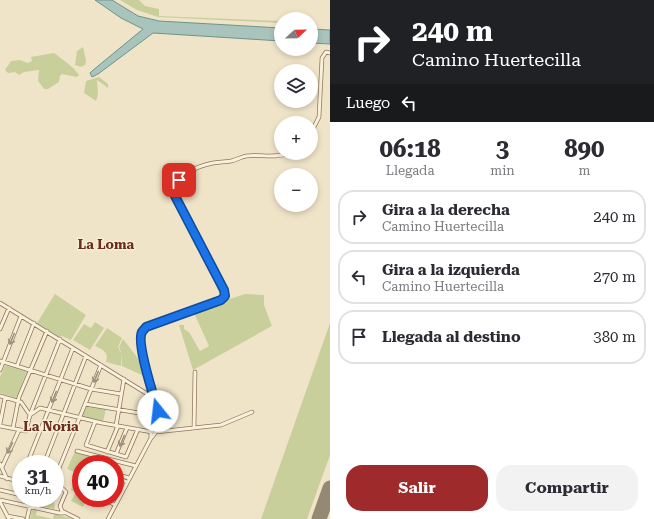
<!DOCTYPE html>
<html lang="es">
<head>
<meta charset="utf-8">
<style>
  body { margin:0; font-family:"Roboto Serif",serif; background:#f2f2f3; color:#2b2b33; height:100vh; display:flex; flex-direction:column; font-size:15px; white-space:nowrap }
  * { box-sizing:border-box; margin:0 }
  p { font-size:13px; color:#7c7c81 }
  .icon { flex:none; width:22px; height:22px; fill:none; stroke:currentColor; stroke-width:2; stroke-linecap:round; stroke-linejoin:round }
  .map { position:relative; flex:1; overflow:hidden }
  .side { display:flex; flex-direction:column; background:#fff; width:324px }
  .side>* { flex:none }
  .top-card { background:#202124; color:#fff; overflow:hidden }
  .needle { width:26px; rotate:68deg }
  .fabs { position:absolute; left:274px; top:12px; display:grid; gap:8px }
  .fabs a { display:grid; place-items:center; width:44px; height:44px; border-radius:50%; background:#fff; box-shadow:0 2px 6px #0003; font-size:20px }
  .speed { position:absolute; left:12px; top:455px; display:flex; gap:8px; font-size:20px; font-weight:700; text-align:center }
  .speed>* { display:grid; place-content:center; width:52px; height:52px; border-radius:50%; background:#fff; box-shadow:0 2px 6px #0003; line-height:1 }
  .speed small { font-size:10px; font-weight:400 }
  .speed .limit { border:6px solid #d22; background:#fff; color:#111 }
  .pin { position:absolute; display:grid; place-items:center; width:34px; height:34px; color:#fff; margin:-17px; border-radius:8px; box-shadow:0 2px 6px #0006 }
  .me { position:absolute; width:44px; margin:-22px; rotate:344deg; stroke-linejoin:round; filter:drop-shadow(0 0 3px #0008) }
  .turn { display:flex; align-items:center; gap:14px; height:84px; padding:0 16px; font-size:18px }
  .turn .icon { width:52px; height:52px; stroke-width:2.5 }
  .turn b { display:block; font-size:28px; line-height:34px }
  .then { display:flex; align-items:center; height:38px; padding:0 16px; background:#0003; gap:8px; font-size:15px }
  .eta { display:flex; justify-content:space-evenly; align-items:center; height:68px; text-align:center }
  .eta b { font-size:24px; font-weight:700; line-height:28px }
  .cta { display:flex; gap:8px; margin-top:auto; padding:8px 16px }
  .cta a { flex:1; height:46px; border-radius:16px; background:#9e2a2b; color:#fff; font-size:16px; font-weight:700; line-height:46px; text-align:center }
  .cta a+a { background:#f2f2f3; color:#2b2b33 }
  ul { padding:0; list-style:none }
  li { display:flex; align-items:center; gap:12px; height:54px; margin:0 8px 6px; padding:0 8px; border:2px solid #e1e1e2; border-radius:16px }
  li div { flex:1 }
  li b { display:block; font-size:15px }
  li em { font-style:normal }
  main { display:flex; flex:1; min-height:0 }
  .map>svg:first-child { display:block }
</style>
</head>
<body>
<main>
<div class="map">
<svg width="330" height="519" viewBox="0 0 330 519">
  <rect width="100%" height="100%" fill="#f0e4c8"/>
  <path fill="#c9cf9b" d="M 120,0 L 139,0 L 145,6 L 159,9 L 159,16 L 281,21 L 281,23 L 158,17 L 137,10 Z
    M 83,47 L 86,61 L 85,65 L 81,67 L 75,65 L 77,51 Z
    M 54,53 C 63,60 73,66 79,75 L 77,77 L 62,74 L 60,76 L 59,82 L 48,89 L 44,89 L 38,81 L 39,70 L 24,72 L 19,75 L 15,72 L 8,73 L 5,70 L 11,61 L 20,60 L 28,63 L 32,61 L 31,57 Z
    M 99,77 L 108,84 L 108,88 L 97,80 L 98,94 L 96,101 L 84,93 L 86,81 Z
    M 55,294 L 86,315 L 71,340 L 62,336 L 60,337 L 37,323 Z
    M 245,294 L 264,295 L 264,305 L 272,326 L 193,370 L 179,325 L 184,325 L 184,329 L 189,332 L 200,351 L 209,346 L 193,311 Z
    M 95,322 L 104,328 L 90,350 L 73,340 L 84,324 L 91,328 Z
    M 330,323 L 330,455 L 307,519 L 261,519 Z
    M 107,328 L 122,338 L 118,347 L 121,353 L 121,366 L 106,362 C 109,352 103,350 95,346 Z
    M 123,339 L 140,361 L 143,363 L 147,383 L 142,375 L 122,366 L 121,352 L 119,347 Z
    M 5,365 L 27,371 L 16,398 L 0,393 L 0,377 Z
    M 86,405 L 106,409 L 103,422 L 81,417 Z
    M 75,451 L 107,460 L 106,464 L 81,464 L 81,498 L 87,498 L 83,507 L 71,501 L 76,492 L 71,490 L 77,473 L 67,469 Z
    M 55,489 L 63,490 L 54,502 L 55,509 L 35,505 L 36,498 L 55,498 Z
    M 32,509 L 37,510 L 36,515 L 53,519 L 54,514 L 75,519 L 30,519 Z"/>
  <path fill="#a9c4bc" stroke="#6f938a" d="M 95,0 L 112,0 L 138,16 L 159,21 L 281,28 L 281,41 L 153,33 L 98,74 L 92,77 L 90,73 L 92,71 L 143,29 L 121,18 Z
    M 311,29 L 330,30 L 330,44 L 311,43 Z"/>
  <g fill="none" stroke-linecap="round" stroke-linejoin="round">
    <path stroke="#968974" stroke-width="15" d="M 319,519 L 330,488"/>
    <defs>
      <path id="minor" d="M 311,133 L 319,117 L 322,58 L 326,52 L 330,53
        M 0,303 L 149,395
        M 0,329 L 9,308
        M 0,361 L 91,389 L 121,394
        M 17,366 L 34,323
        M 0,370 L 21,316
        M 149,395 L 151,438
        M 0,396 L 21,402 L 30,415
        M 85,404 L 151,415
        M 30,415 L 40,408 L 102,423 L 152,432
        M 95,422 L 86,445 L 126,457 L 138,429
        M 0,424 L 5,398
        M 0,426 L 26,431 L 30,415 L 60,339
        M 116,426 L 124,379
        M 13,428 L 19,397 L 47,331
        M 194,428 L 195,372
        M 156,432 L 221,425 L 252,412
        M 77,451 L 136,466
        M 107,452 L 118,426
        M 116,454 L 127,428
        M 0,464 L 7,479
        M 27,464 L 73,348
        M 44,464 L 86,356
        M 2,467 L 19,430
        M 115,474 L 129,478
        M 0,476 L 21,482
        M 116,477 L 127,482
        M 55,478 L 101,365
        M 55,487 L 62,488 L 66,492 L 60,506 L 62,511 L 78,519
        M 0,490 L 21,495
        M 103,498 L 115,505
        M 0,500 L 59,513 L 64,513
        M 0,502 L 9,519
        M 7,516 L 23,519
        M 27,519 L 32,498
        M 108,519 L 151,438 C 176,416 124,349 146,327 L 221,300 L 225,296 L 224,290 L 175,195 C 171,177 197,166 213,163 C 219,162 225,162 231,161 C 236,160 241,157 246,156 C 260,154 275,159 289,153"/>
    </defs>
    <use href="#minor" stroke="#8d765c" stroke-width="4.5"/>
    <use href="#minor" stroke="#faf1dc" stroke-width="3"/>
  </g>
  <defs><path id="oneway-shaft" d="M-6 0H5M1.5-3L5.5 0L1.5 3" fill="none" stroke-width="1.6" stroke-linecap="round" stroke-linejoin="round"/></defs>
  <g stroke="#9c907e">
    <use href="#oneway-shaft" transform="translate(12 339) rotate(112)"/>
    <use href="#oneway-shaft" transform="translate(96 377) rotate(112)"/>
    <use href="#oneway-shaft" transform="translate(54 397) rotate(112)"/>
    <use href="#oneway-shaft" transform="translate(122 441) rotate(112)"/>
    <use href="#oneway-shaft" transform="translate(10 448) rotate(115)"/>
  </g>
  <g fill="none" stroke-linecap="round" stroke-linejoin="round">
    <defs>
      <path id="route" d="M 158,411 C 154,397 136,343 142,332 C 143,330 145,329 146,327 L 221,300 L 225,296 L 224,290 L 175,196 L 174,189 L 179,180"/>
    </defs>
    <use href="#route" stroke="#114b97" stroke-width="10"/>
    <use href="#route" stroke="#1a73e8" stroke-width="7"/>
  </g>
  <g text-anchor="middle" stroke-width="3" stroke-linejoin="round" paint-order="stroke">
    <g font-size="13" font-weight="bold" fill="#6b2e1e" stroke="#f7eed8">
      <text x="106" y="249">La Loma</text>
      <text x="51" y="431">La Noria</text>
    </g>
  </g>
</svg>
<div class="fabs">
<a><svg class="needle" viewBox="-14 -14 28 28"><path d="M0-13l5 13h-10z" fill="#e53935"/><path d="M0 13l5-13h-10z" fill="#7c7c81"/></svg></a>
<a><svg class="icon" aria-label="layers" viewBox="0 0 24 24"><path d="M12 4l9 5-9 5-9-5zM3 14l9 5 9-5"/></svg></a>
<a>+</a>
<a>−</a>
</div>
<div class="speed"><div>31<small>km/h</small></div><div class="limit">40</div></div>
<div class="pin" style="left:179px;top:180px;background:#d93025"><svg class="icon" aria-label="arrive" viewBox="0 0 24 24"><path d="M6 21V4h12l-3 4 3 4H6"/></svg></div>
<svg class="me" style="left:158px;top:411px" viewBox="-20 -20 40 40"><circle r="19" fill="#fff"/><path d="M0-13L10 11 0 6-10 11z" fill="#1a73e8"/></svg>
</div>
<section class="side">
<div class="top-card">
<div class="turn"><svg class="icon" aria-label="right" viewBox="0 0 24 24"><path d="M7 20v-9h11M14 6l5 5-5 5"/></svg><div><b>240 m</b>Camino Huertecilla</div></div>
<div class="then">Luego<svg class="icon" aria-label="left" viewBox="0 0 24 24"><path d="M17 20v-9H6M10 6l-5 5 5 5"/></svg></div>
</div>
<div class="eta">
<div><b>06:18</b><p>Llegada</p></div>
<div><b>3</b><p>min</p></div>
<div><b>890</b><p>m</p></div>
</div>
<ul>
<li><svg class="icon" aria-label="right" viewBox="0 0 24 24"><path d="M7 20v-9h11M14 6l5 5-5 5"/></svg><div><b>Gira a la derecha</b><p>Camino Huertecilla</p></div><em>240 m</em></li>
<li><svg class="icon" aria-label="left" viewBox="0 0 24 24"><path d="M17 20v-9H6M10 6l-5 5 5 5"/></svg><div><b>Gira a la izquierda</b><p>Camino Huertecilla</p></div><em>270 m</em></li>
<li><svg class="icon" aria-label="arrive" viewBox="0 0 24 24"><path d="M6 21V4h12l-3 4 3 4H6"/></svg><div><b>Llegada al destino</b></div><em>380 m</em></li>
</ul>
<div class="cta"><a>Salir</a><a>Compartir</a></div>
</section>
</main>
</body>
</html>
